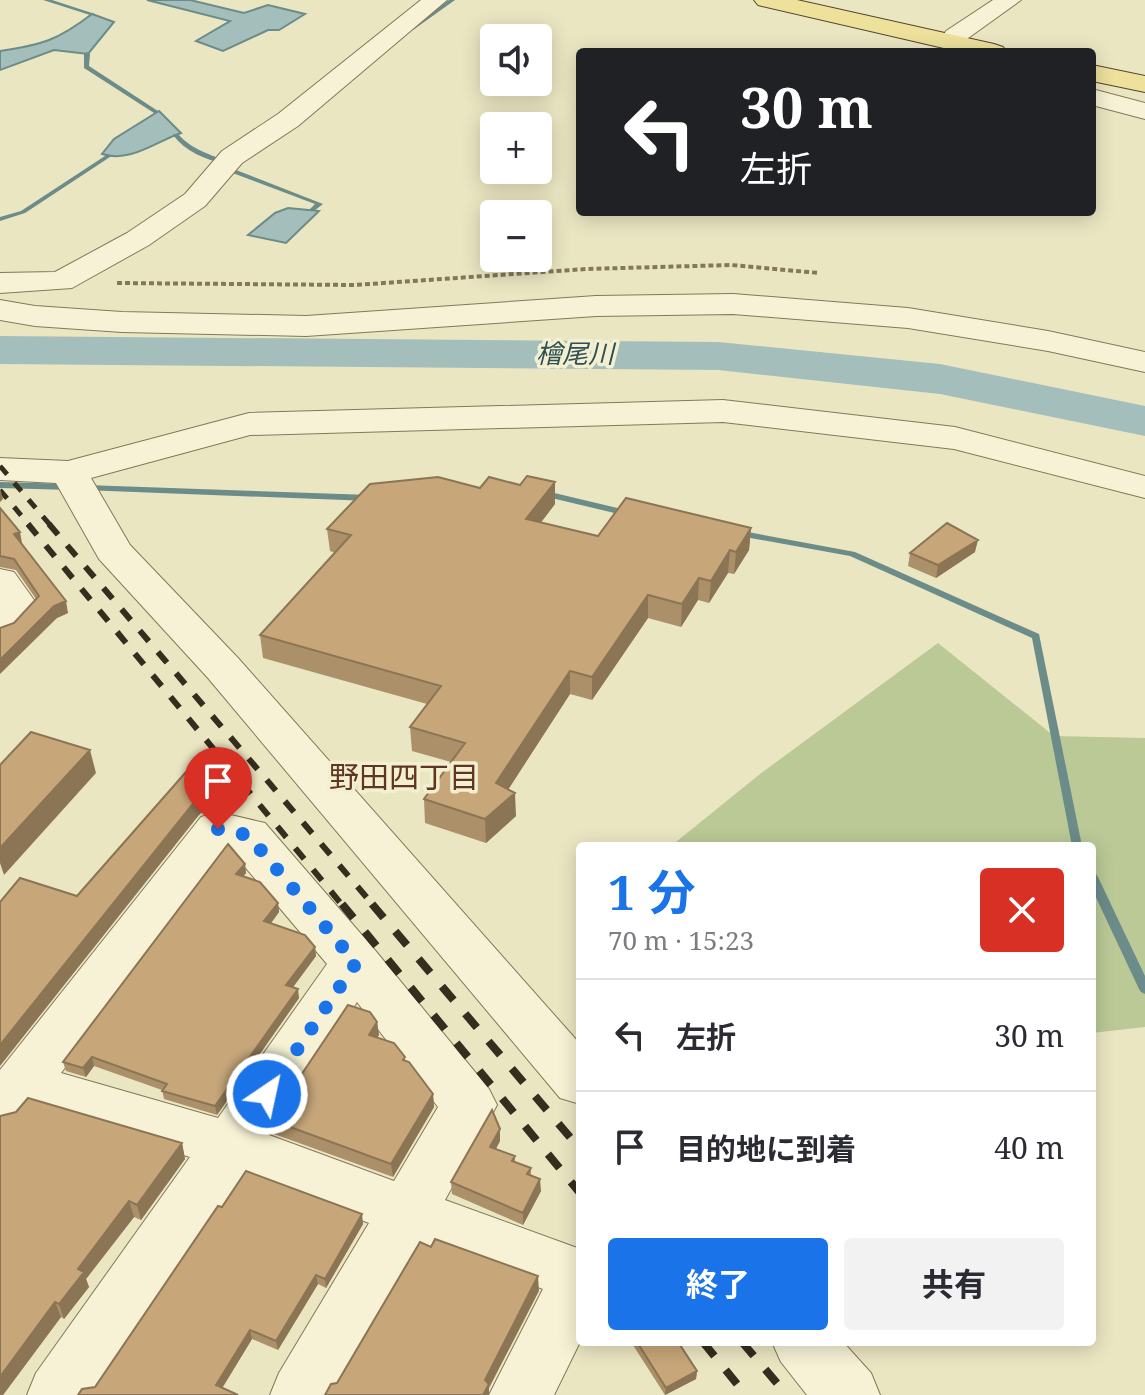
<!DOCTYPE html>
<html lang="ja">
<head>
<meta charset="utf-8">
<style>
  body { margin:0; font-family:"Noto Serif","Noto Sans JP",serif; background:#f2f2f3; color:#2b2b33; height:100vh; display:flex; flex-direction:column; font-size:30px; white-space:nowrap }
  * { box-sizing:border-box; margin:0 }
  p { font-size:26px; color:#7c7c81 }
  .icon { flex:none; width:44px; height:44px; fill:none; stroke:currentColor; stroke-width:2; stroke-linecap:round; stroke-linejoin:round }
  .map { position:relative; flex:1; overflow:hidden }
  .details { position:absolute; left:576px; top:842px; width:520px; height:504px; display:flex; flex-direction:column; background:#fff; border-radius:8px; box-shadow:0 4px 20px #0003 }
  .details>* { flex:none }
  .top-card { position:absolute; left:576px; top:48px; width:520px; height:168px; border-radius:8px; box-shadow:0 4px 20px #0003; background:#202124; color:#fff; overflow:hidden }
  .fabs { position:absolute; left:480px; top:24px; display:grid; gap:16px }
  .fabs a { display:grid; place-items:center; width:72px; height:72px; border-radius:8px; background:#fff; box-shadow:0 4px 20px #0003; font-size:40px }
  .pin { position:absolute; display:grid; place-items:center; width:68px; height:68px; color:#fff; margin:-82px -34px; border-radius:50% 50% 50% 0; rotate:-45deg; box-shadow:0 0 8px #0007 }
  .pin .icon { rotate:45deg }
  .me { position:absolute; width:88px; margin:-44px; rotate:34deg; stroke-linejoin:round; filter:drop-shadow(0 0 6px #0008) }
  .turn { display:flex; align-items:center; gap:28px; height:168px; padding:0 32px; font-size:36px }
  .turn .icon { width:104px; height:104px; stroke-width:2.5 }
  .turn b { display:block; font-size:56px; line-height:68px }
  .round { display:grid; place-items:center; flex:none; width:84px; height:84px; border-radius:8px; background:#f2f2f3 }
  .overview { display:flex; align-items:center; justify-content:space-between; height:136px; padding:0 32px }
  h1 { font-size:48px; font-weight:700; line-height:60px; color:#1a73e8 }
  .action { display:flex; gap:16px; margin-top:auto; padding:16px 32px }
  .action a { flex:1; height:92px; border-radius:8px; background:#1a73e8; color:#fff; font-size:32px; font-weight:700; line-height:92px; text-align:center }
  .action a+a { background:#f2f2f3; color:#2b2b33 }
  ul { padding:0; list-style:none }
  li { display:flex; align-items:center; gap:24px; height:112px; padding:0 32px; border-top:2px solid #e1e1e2 }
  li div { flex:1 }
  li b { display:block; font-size:30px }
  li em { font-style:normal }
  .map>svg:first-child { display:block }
</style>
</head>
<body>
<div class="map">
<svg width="1145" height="1395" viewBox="0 0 1145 1395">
  <rect width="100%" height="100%" fill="#ebe6c2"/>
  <path fill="#bbc997" d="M 938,643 L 1054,736 L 1145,738 L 1145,1027 L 1092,1033 L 1092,846 L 671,846 L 760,774 Z"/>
  <path fill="#a4bebb" stroke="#6c8c89" stroke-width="2" d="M 147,0 L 190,0 L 244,13 L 268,5 L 305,14 L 279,30 L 268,30 L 223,51 L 196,41 L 230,21 Z
    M 92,14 L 114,22 L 88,54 L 54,50 L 0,70 L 0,51 C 42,45 58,40 92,14 Z
    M 159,111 L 181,133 C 155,142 130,163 102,154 L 114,139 Z
    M 288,208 L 319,211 L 286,243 L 248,235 L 275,213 Z"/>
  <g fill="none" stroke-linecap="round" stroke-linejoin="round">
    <path fill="#6c8c89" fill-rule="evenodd" d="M 43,0 L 52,0 L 95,14 L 90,15 Z
      M 449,0 L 455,0 L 413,30 L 409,30 L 409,28 Z
      M 87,52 L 90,54 L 89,66 L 158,111 L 158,113 L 154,113 L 84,68 L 84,54 Z
      M 174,134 L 178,134 C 192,150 210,154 228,162 L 225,164 C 204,159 186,152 173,135 Z
      M 108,154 L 111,156 L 110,157 L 25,213 L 0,221 L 0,217 L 21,211 Z
      M 236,163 L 241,164 L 236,170 L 323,204 L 314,211 L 310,211 L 310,209 L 315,204 L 230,172 L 229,171 Z
      M 0,482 L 70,484 L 74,487 L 70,490 L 0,488 Z
      M 86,485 L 370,495 L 374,498 L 370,501 L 83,490 L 82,488 L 83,486 Z
      M 546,491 L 630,511 L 631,513 L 627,516 L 543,496 L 542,494 L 543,492 Z
      M 737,530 L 855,552 L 1039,634 L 1082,846 L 1072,846 L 1032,638 L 850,556 L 734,535 L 733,533 L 734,531 Z
      M 1092,873 L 1096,874 L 1098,877 L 1145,976 L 1145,994 L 1141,992 L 1139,989 L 1092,889 Z"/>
    <path fill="#a4bebb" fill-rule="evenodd" d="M 0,336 L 718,342 L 940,364 L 1145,406 L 1145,436 L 940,394 L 718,370 L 0,364 Z"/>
    <defs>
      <path id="minor" d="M 421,0 L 447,0 L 298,126 L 242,163 L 205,206 L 149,245 L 72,288 L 0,293 L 0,273 L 55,272 L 127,233 L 185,194 L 222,151 L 278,114 Z
        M 993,0 L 1021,0 L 964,41 L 946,41 L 943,36 L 946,31 Z
        M 1092,89 L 1145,103 L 1145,119 L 1092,105 Z
        M 733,294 L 908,308 L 1048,331 L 1145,352 L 1145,372 L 1048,351 L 908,328 L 733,314 L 596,316 L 306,336 L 122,332 L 35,326 L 0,320 L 0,300 L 35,306 L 122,312 L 306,316 L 596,296 Z
        M 723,400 L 955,427 L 1145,476 L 1145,498 L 954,449 L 723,422 L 250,435 L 91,478 L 130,545 L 238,658 L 580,1044 L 580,1104 L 560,1098 L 208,678 L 99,559 L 56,483 L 0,480 L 0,458 L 68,461 L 249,413 Z
        M 0,569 L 14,572 L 39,607 L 15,633 L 0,637 Z
        M 218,812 L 265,823 L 374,949 L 489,1089 L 497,1105 L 445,1200 L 580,1249 L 580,1342 L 554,1395 L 489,1395 L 543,1289 L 421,1243 L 337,1395 L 270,1395 L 279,1373 L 369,1223 L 243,1175 L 96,1395 L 27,1395 L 36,1373 L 190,1157 L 32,1110 L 20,1124 L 0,1131 L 0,1070 L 201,817 ZM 229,848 L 327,964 L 218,1118 L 61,1073 ZM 357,1002 L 438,1107 L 394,1181 L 269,1135 Z
        M 772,1342 L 843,1342 L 871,1373 L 880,1395 L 807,1395 L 781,1362 Z"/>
      <path id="major" d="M 754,0 L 797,0 L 994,44 L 1003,47 L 1007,52 L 961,52 L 758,5 Z
        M 1092,65 L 1145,76 L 1145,92 L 1092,81 Z"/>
    </defs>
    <use href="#minor" stroke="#84785a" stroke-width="2"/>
    <use href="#major" stroke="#52452f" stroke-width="2"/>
    <path stroke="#84785a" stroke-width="4" stroke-dasharray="5 3" stroke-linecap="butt" d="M 117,283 L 355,285 L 586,269 L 731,265 L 819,273"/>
    <use href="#minor" fill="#f7f2d5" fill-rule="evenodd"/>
    <use href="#major" fill="#ede19c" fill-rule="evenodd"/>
    <path stroke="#352d1e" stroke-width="5" stroke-dasharray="11 11" stroke-linecap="butt" d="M 0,466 L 51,526
      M 0,490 L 30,526"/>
    <path stroke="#352d1e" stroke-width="6" stroke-dasharray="14 14" stroke-linecap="butt" d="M 28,524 L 343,906
      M 49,524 L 374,906"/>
    <path stroke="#352d1e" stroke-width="8" stroke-dasharray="18 18" stroke-linecap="butt" d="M 342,904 L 580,1193
      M 372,904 L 580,1149
      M 703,1342 L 746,1395
      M 742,1342 L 787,1395"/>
  </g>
  <path fill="#ab9069" d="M 555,504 L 541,522 L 598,536 L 751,528 L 749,550 L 734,574 L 728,573 L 709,603 L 698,600 L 681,627 L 648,618 L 592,700 L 570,694 L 508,789 L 516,816 L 486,843 L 425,823 L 424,799 L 451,762 L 412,751 L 410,727 L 427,704 L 263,658 L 260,635 L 335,553 L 330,551 L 327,529 Z
    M 0,508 L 22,543 L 68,613 L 57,618 L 14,623 L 36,599 L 16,570 L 0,567 Z
    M 975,552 L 936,578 L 908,566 L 910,553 Z
    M 245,864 L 246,873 L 243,877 L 278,903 L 279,912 L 271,923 L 315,947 L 316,956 L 293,987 L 299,998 L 217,1115 L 164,1099 L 162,1090 L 94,1066 L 86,1077 L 66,1071 L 63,1062 Z
    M 377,1022 L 379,1035 L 377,1038 L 405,1057 L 405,1061 L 433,1094 L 434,1107 L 393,1177 L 274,1134 L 271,1120 Z
    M 0,1116 L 182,1143 L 185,1159 L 141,1220 L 134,1217 L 86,1279 L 89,1287 L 64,1319 L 61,1317 L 3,1395 L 0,1395 Z
    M 500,1141 L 496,1149 L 515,1156 L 515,1162 L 531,1168 L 531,1175 L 541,1191 L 523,1225 L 452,1194 L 451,1182 Z
    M 222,1207 L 363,1224 L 326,1288 L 318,1284 L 278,1350 L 252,1339 L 222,1388 L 95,1387 Z
    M 631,1342 L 678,1342 L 697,1371 L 696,1379 L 665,1395 Z"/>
  <path fill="#8b7555" d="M 555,482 L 555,504 L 527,541 L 526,519 Z
    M 0,488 L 3,499 L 0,502 Z
    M 751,528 L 749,550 L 734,574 L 736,552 Z
    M 20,532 L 22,543 L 17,545 L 14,534 Z
    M 978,540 L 975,552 L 936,578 L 938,565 Z
    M 730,550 L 728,573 L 709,603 L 711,581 Z
    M 699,578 L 698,600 L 681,627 L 682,604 Z
    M 648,595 L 648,618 L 592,700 L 592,677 Z
    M 66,601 L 68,613 L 57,618 L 0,674 L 0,660 L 54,606 Z
    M 570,671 L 570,694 L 497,807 L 496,783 Z
    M 90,750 L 96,773 L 4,875 L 0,863 L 0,848 Z
    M 216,782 L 218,797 L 199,815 L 0,1066 L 0,1045 L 196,800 Z
    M 515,793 L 516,816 L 486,843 L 485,819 Z
    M 245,864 L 246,873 L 238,883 L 236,874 Z
    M 278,903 L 279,912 L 266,930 L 264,921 Z
    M 315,947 L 316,956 L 288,994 L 286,985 Z
    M 298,989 L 299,998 L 217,1115 L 215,1106 Z
    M 377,1022 L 379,1035 L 370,1048 L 369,1035 Z
    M 92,1057 L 94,1066 L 86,1077 L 83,1068 Z
    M 433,1094 L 434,1107 L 393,1177 L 391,1164 Z
    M 500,1129 L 500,1141 L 490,1159 L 490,1147 Z
    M 182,1143 L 185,1159 L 141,1220 L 137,1205 Z
    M 540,1179 L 541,1191 L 523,1225 L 523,1213 Z
    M 129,1201 L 134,1217 L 86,1279 L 89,1287 L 64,1319 L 59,1304 L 78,1269 Z
    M 362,1214 L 363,1224 L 326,1288 L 325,1279 Z
    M 316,1275 L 318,1284 L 278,1350 L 276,1341 Z
    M 538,1276 L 539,1291 L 489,1388 L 489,1395 L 483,1395 L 485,1380 Z
    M 55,1302 L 61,1317 L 3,1395 L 0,1395 L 0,1377 Z
    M 250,1330 L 252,1339 L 218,1395 L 216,1385 Z
    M 697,1371 L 696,1379 L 665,1395 L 666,1388 Z"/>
  <path fill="#c7a77a" stroke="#8b7555" stroke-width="2" d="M 527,476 L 555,482 L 526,519 L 598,536 L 626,498 L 751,528 L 736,552 L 730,550 L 711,581 L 699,578 L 682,604 L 648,595 L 592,677 L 570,671 L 496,783 L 515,793 L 485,819 L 424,799 L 465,743 L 410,727 L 441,686 L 260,635 L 351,535 L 327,529 L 370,484 L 438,477 L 480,488 L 489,477 L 520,485 Z
    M 0,508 L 20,532 L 14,534 L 66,601 L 54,606 L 0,660 L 0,628 L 14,623 L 39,596 L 14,559 L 0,556 Z
    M 947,523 L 978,540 L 938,565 L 910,553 Z
    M 31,732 L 90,750 L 0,848 L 0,765 Z
    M 186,772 L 216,782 L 196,800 L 0,1045 L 0,902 L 20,878 L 77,896 Z
    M 228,844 L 245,864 L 236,874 L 260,882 L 278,903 L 264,921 L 305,935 L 315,947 L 286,985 L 298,989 L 215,1106 L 162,1091 L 167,1084 L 92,1057 L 83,1068 L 63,1062 Z
    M 348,1005 L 370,1012 L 377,1022 L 369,1035 L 394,1043 L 405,1057 L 403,1060 L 409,1062 L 433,1094 L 391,1164 L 271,1120 Z
    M 28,1098 L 182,1143 L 137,1205 L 129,1201 L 78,1269 L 84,1272 L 59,1304 L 55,1302 L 0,1377 L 0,1116 L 16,1112 Z
    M 492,1110 L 500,1129 L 490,1147 L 515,1156 L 512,1161 L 531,1168 L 527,1174 L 540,1179 L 523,1213 L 451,1182 Z
    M 246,1171 L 362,1214 L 325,1279 L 316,1275 L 276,1341 L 250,1330 L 216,1385 L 238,1395 L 78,1395 L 82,1389 L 95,1387 L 218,1206 L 222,1207 Z
    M 435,1239 L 538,1276 L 485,1380 L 489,1384 L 483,1395 L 325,1395 L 331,1384 L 337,1383 L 420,1242 L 431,1247 Z
    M 637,1342 L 678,1342 L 697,1371 L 666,1388 Z"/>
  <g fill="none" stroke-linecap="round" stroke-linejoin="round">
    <path stroke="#1a73e8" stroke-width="14" stroke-dasharray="0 25.2" d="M 218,829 L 248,835 L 356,963 L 267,1094"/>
  </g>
  <g text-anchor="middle" stroke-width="7" stroke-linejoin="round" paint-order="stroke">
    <g font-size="26" font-style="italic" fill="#2e5054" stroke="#f3efd1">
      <text x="575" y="363">檜尾川</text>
    </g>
    <g font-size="30" fill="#5f3720" stroke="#f3efd1">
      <text x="404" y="788">野田四丁目</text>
    </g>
  </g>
</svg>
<div class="fabs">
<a><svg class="icon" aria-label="sound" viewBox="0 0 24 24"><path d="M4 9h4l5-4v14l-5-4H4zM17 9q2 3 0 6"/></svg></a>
<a>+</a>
<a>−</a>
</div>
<div class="pin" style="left:218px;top:829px;background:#d93025"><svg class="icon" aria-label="arrive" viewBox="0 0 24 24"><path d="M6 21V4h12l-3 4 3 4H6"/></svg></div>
<svg class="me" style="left:267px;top:1094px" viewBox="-20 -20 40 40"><circle r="17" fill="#1a73e8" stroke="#fff" stroke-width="3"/><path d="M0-11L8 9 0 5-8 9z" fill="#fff"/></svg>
<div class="top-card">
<div class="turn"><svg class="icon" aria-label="left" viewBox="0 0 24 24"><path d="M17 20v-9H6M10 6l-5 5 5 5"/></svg><div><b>30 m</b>左折</div></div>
</div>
<section class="details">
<div class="overview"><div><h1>1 分</h1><p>70 m · 15:23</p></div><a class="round" style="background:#d93025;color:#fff"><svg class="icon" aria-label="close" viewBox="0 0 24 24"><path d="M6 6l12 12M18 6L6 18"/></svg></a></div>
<ul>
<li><svg class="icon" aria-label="left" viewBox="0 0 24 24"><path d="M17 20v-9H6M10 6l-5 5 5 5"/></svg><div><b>左折</b></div><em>30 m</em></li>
<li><svg class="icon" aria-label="arrive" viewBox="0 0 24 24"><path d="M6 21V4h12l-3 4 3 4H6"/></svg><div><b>目的地に到着</b></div><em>40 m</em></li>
</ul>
<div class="action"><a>終了</a><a>共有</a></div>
</section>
</div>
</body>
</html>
